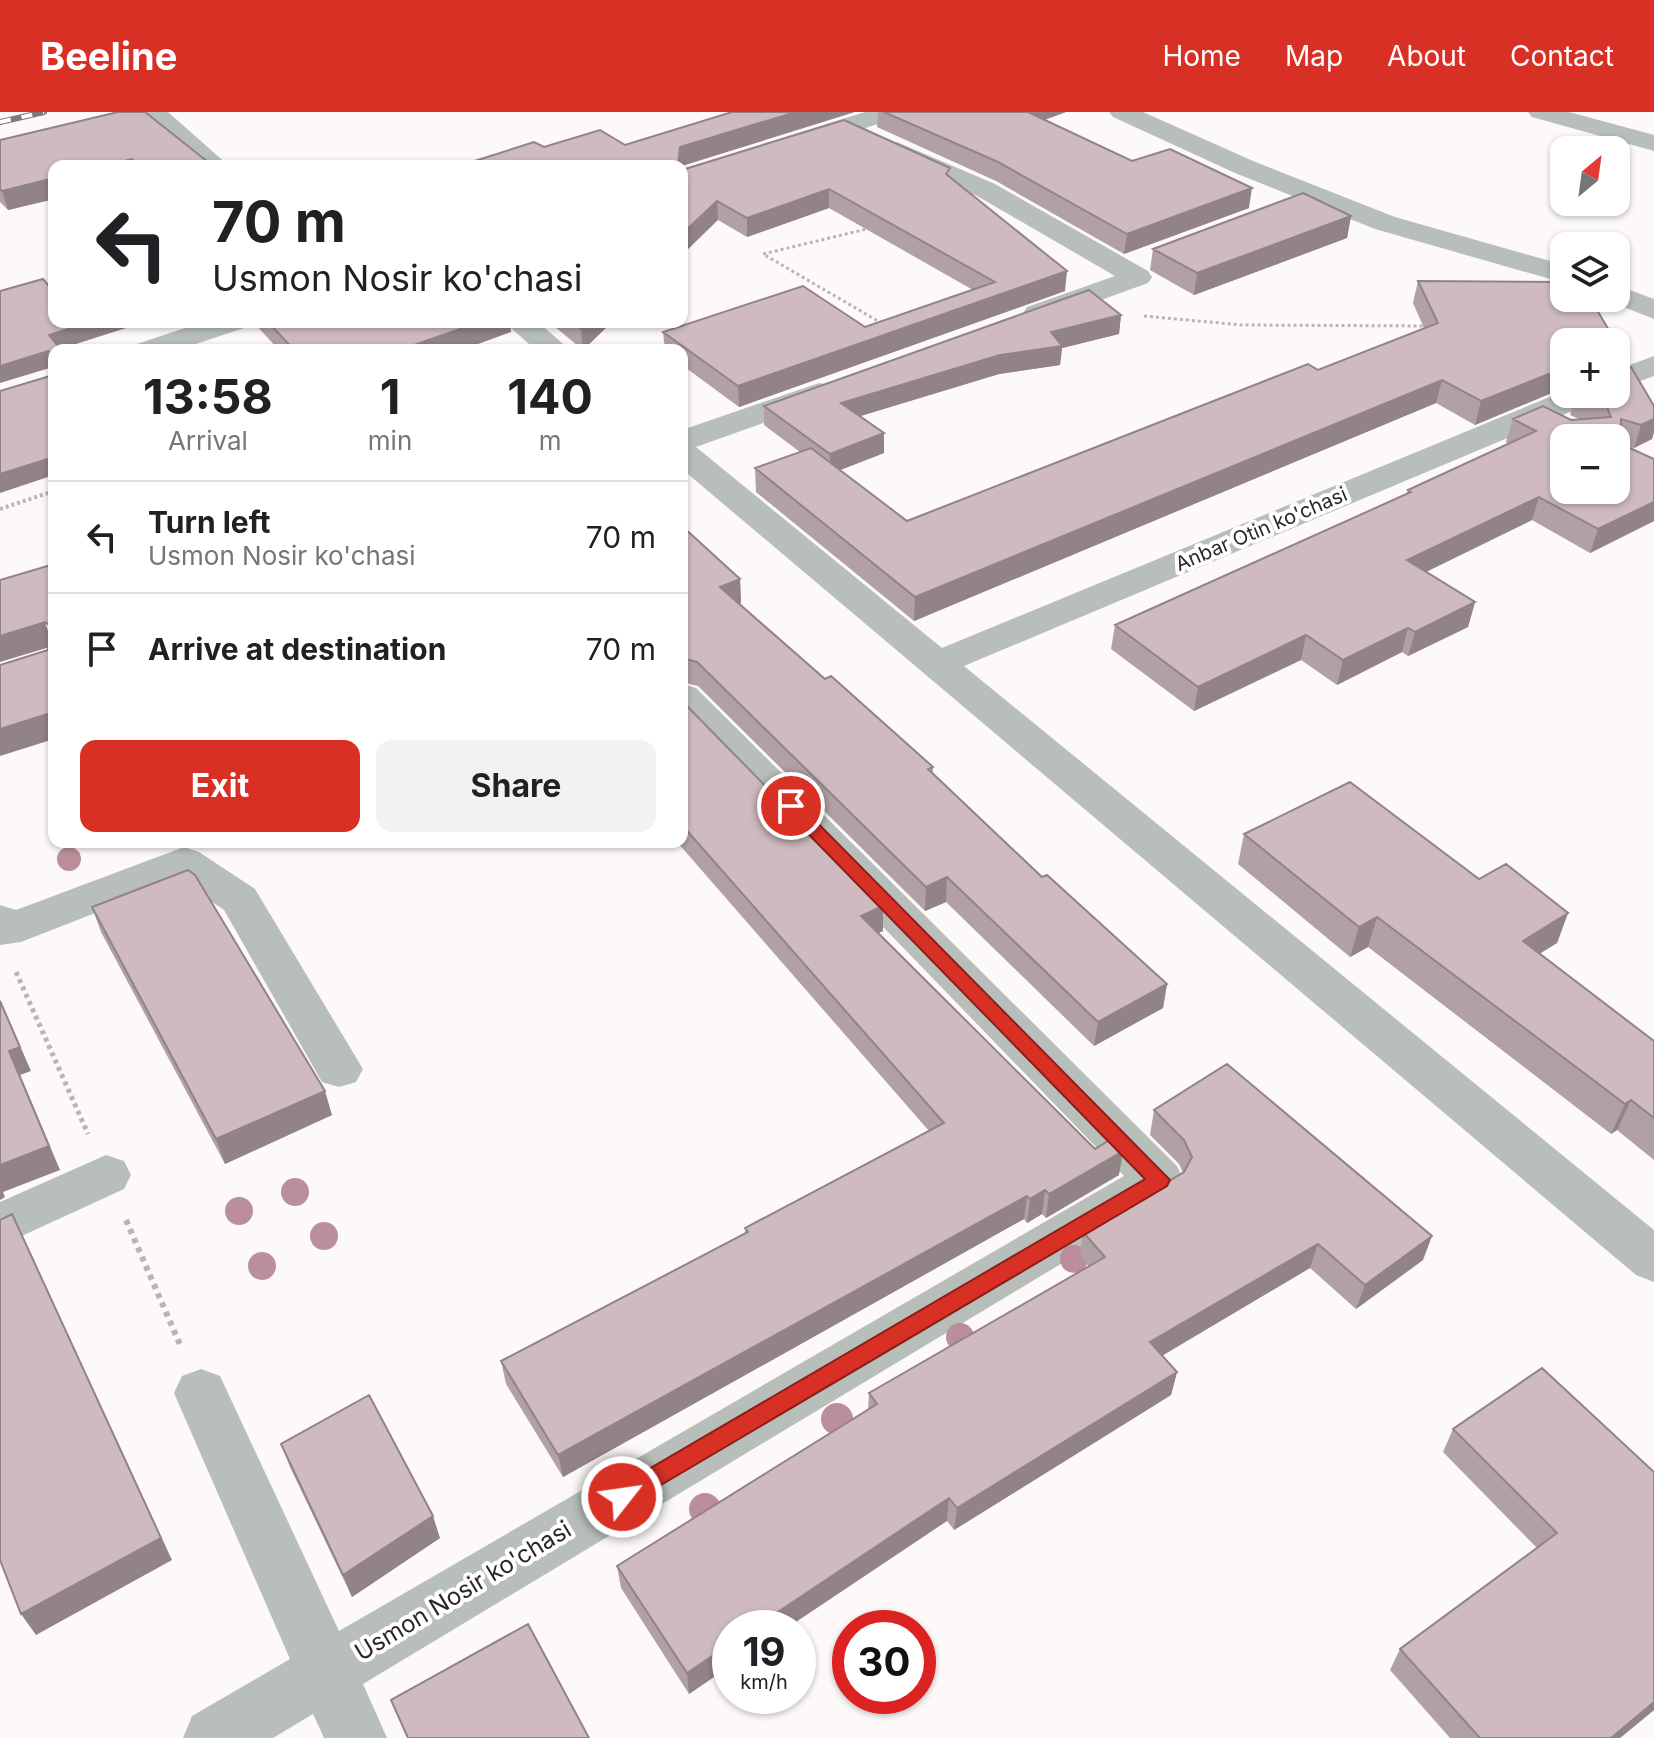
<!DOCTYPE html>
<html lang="en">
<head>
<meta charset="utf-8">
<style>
  body { margin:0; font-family:Inter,sans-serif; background:#f2f2f2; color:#202124; height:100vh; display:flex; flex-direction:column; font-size:30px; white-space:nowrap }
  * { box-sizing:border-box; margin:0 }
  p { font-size:26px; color:#757577 }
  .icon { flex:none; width:44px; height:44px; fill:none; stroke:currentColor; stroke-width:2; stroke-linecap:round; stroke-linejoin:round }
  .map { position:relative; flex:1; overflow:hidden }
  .details { position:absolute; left:48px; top:232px; width:640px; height:504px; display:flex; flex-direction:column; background:#fff; border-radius:16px; box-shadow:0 2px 6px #0004 }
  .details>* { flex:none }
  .guide { position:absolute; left:48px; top:48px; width:640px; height:168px; border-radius:16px; box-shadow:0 2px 6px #0004; background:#fff; color:#202124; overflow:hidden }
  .needle { width:52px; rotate:29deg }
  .fabs { position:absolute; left:1550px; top:24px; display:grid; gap:16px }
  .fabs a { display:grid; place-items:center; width:80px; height:80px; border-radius:16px; background:#fff; box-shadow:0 2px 6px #0004; font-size:40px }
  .speed { position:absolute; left:712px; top:1498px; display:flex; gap:16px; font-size:40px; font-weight:700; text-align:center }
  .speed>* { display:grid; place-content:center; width:104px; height:104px; border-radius:50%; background:#fff; box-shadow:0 2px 6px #0004; line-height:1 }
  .speed small { font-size:20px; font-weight:400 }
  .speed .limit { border:12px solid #d22; background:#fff; color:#111 }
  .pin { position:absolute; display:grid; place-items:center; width:68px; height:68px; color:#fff; margin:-34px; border:4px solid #fff; border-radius:50%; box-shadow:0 2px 8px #0007 }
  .me { position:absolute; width:88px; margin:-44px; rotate:60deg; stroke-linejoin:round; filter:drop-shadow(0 0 6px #0008) }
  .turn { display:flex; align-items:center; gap:28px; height:168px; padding:0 32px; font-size:36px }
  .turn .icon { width:104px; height:104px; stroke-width:2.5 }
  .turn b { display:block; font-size:56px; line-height:68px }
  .eta { display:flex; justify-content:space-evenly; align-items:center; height:136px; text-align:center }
  .eta b { font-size:48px; font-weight:700; line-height:56px }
  .button { display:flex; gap:16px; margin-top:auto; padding:16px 32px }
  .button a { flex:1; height:92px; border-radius:16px; background:#d93025; color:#fff; font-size:32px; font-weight:700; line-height:92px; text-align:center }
  .button a+a { background:#f2f2f2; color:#202124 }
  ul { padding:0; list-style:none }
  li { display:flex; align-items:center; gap:24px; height:112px; padding:0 32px; border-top:2px solid #e0e0e0 }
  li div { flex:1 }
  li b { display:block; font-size:30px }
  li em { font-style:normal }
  header { display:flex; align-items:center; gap:48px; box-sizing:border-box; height:112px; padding:0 40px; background:#d93025; color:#fff }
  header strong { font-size:38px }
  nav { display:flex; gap:44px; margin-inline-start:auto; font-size:28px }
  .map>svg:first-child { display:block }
</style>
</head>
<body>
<header>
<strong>Beeline</strong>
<nav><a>Home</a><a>Map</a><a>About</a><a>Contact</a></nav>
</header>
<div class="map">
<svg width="1654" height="1626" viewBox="0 0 1654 1626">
  <rect width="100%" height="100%" fill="#fdf9f9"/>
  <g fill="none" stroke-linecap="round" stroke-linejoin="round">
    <path stroke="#bab5b5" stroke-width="3" stroke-dasharray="3 3" stroke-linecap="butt" d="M 871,116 L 763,142 L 883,212
      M 1144,204 L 1242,213 L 1429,214"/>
    <path stroke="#bab5b5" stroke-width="4" stroke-dasharray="3 3" stroke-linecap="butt" d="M 0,397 L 54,379"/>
    <path stroke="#bab5b5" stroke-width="5" stroke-dasharray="4 4" stroke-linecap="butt" d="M 16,860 L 88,1022"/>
    <path stroke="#bab5b5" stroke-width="6" stroke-dasharray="5 5" stroke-linecap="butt" d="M 126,1108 L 181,1235"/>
    <path fill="#b8bfba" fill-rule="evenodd" d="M 124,0 L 168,0 L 229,54 L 200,54 L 145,10 L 0,46 L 0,30 Z
      M 865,0 L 904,0 L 900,5 L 682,74 L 682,57 Z
      M 1109,0 L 1143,0 L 1253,49 L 1395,105 L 1564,153 L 1564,171 L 1375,117 L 1235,61 L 1113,5 Z
      M 1528,0 L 1569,0 L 1654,23 L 1654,39 L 1532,5 Z
      M 897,30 L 995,72 L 1148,159 L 1152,165 L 1148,171 L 1049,207 L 1027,207 L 1023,201 L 1027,195 L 1115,164 L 977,84 L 888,44 L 884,38 L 888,32 Z
      M 1616,173 L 1654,187 L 1654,207 L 1606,188 L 1616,186 Z
      M 203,210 L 248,210 L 244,216 L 178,238 L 133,238 L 137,232 Z
      M 504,210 L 538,210 L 570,238 L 536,238 Z
      M 1654,244 L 1654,264 L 1616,278 L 1616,258 Z
      M 819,271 L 830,273 L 835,280 L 830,287 L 696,335 L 942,536 L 1564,279 L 1601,282 L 1596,289 L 964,554 L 1654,1118 L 1654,1170 L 1636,1163 L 682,357 L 682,318 Z
      M 682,572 L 696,576 L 1177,1054 L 1184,1068 L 1177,1082 L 363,1572 L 387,1626 L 324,1626 L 313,1602 L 273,1626 L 183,1626 L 192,1604 L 290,1547 L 174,1281 L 182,1264 L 201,1257 L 220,1264 L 339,1519 L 1124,1064 L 682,607 Z
      M 184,735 L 199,740 L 255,777 L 363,957 L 356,970 L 339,975 L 322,970 L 224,798 L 180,768 L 21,830 L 0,833 L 0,793 L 16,798 Z
      M 106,1043 L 124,1049 L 131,1063 L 124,1077 L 0,1134 L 0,1090 Z"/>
    <defs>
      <path id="rail" d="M 0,10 L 44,0"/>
    </defs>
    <use href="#rail" stroke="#7e7879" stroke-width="6"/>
    <use href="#rail" stroke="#fff" stroke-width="4" stroke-dasharray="11" stroke-linecap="butt"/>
  </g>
  <g fill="#ba8e9a">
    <circle cx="69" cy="747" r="12"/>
    <circle cx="295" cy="1080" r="14"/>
    <circle cx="239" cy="1099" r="14"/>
    <circle cx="324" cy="1124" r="14"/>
    <circle cx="1074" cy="1147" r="14"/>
    <circle cx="262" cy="1154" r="14"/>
    <circle cx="960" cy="1225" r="14"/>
    <circle cx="837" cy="1307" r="16"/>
    <circle cx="705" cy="1397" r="16"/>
  </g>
  <path fill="#b2a1a4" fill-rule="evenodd" d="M 878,0 L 1066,0 L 1044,8 L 1132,49 L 1249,96 L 1124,142 L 996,69 L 877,15 Z
    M 0,28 L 213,54 L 54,54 L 54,87 L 8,98 L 0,90 Z
    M 682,58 L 950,66 L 1065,179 L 739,295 L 682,253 L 682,238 L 665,238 L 663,220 L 865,215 L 973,178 L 829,96 L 747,125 L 718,108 Z
    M 1351,104 L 1347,126 L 1194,183 L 1150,158 L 1153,137 Z
    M 1418,169 L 1564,170 L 1564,186 L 1590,186 L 1620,237 L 1622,258 L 1631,255 L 1654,294 L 1654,320 L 1652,327 L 1634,336 L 1625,334 L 1654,347 L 1654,409 L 1590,441 L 1532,408 L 1426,460 L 1475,490 L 1468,515 L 1408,544 L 1402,540 L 1337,573 L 1301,548 L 1194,599 L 1111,537 L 1115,513 L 1406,382 L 1408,378 L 1509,332 L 1506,330 L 1513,307 L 1543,294 L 1571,308 L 1579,307 L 1570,303 L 1577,282 L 1616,282 L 1616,230 L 1564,230 L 1564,276 L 1475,313 L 1436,291 L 914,509 L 756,380 L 755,356 L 800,340 L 764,313 L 764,294 L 1089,178 L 1121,203 L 1119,222 L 1062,236 L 1060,253 L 999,262 L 860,304 L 884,321 L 884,341 L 840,358 L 907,409 L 1308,252 L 1318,258 L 1424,216 L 1413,191 ZM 1564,326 L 1616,326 L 1616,378 L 1564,378 Z
    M 253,210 L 510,210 L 511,220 L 461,238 L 279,238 Z
    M 549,210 L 612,210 L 583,238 Z
    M 682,414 L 740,467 L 741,491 L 739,492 L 825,567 L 933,655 L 933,661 L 1042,765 L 1167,872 L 1163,896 L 1094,934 L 946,790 L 925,799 L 698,574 L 682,570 Z
    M 682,589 L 883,819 L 878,821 L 1119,1063 L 1046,1106 L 1042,1102 L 1027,1111 L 1024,1107 L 563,1365 L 506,1272 L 501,1249 L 745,1121 L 745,1116 L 929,1019 L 677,730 L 682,730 Z
    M 1244,722 L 1479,767 L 1568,801 L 1557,831 L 1540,841 L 1654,929 L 1654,1048 L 1617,1018 L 1611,1022 L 1368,835 L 1350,845 L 1238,752 Z
    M 92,795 L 332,1003 L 225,1052 L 101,820 Z
    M 1154,998 L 1423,1148 L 1356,1197 L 1310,1156 L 1162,1243 L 1177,1260 L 1171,1283 L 954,1418 L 947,1409 L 730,1516 L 730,1554 L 689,1582 L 621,1476 L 617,1454 L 868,1297 L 869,1281 L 1089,1155 L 1080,1144 L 1083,1120 L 1183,1061 L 1179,1052 L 1150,1023 Z
    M 1453,1317 L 1654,1360 L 1654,1598 L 1620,1626 L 1450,1626 L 1390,1558 L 1400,1537 L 1537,1436 L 1443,1340 Z
    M 281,1332 L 440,1426 L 352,1485 L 290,1355 Z"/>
  <path fill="#918386" d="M 796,0 L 855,0 L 682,54 L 678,54 L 680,35 Z
    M 1023,0 L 1066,0 L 1022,16 Z
    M 132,47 L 134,54 L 104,54 Z
    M 54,66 L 54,87 L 8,98 L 2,79 Z
    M 1252,76 L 1249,96 L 1124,142 L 1127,122 Z
    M 829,77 L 829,96 L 747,125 L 747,106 Z
    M 717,89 L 718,108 L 682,143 L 682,122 Z
    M 1351,104 L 1347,126 L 1194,183 L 1197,161 Z
    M 1067,159 L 1065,179 L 739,295 L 738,274 Z
    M 1121,203 L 1119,222 L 1062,236 L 1060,253 L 999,262 L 841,310 L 841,291 L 1000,243 L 1051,220 Z
    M 90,210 L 145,210 L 57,238 L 49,223 Z
    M 480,210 L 510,210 L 511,220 L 461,238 L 400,238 Z
    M 589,210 L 612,210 L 583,238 L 581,217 Z
    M 48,239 L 53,255 L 0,271 L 0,254 Z
    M 1564,256 L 1563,276 L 1475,313 L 1481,289 Z
    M 1442,268 L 1436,291 L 914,509 L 915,485 Z
    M 1654,307 L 1654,320 L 1652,327 L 1634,336 L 1641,313 Z
    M 884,321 L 884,341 L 830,362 L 830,342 Z
    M 54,345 L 54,363 L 0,381 L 0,362 Z
    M 1539,385 L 1532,408 L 1401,472 L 1407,448 Z
    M 1654,390 L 1654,409 L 1590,441 L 1598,417 Z
    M 740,467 L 741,491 L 721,499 L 720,475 Z
    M 1475,490 L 1468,515 L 1408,544 L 1415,520 Z
    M 45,510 L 53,534 L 0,550 L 0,524 Z
    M 1408,516 L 1402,540 L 1337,573 L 1343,548 Z
    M 1306,523 L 1301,548 L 1194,599 L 1198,575 Z
    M 54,600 L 54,627 L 0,644 L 0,617 Z
    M 947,765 L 946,790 L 925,799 L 926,775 Z
    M 883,794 L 883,819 L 861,829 L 861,804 Z
    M 1568,801 L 1557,831 L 1512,859 L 1523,829 Z
    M 1377,805 L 1368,835 L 1350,845 L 1359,815 Z
    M 1167,872 L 1163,896 L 1094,934 L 1098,910 Z
    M 0,888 L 31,959 L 20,963 L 60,1058 L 3,1080 L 5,1085 L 0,1088 Z
    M 325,979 L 332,1003 L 225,1052 L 216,1027 Z
    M 1631,988 L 1617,1018 L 1611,1022 L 1625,992 Z
    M 1123,1039 L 1119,1063 L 1046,1106 L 1049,1082 Z
    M 1045,1078 L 1042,1102 L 1027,1111 L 1030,1087 Z
    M 1027,1084 L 1024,1107 L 563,1365 L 558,1343 Z
    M 12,1102 L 172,1448 L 36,1523 L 21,1502 Z
    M 1432,1124 L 1423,1148 L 1356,1197 L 1365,1173 Z
    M 1318,1132 L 1310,1156 L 1145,1254 L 1150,1230 Z
    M 1177,1260 L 1171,1283 L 954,1418 L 957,1396 Z
    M 949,1386 L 947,1409 L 787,1516 L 754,1516 Z
    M 433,1404 L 440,1426 L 352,1485 L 343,1463 Z
    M 730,1532 L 730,1554 L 689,1582 L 687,1561 Z
    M 1654,1590 L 1654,1598 L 1620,1626 L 1611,1626 Z"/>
  <path fill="#cfbbbf" stroke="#918386" stroke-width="2" fill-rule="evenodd" d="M 118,0 L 145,0 L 213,54 L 139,54 L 132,47 L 104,54 L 54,54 L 54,66 L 2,79 L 0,77 L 0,28 Z
    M 732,0 L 796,0 L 680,35 L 678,54 L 459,54 L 534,30 L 544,35 L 600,18 L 625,33 Z
    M 884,0 L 1028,0 L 1132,49 L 1170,37 L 1252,76 L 1127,122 L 998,50 Z
    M 844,8 L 950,56 L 946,62 L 1067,159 L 738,274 L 663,220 L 803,174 L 865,215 L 995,170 L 829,77 L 747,106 L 717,89 L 682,122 L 682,58 Z
    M 1303,81 L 1351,104 L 1197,161 L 1153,137 Z
    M 43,167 L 49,174 L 54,172 L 54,210 L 90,210 L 49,223 L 61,238 L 54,238 L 54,345 L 0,362 L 0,279 L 50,264 L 52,242 L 48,239 L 0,254 L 0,179 Z
    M 1418,169 L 1564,170 L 1564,186 L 1590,186 L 1620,237 L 1622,258 L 1631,255 L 1654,294 L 1654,307 L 1641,313 L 1621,307 L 1621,332 L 1654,347 L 1654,390 L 1598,417 L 1539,385 L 1407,448 L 1475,490 L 1415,520 L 1408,516 L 1343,548 L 1306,523 L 1198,575 L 1115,513 L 1411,380 L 1408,378 L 1536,319 L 1513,307 L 1543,294 L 1571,308 L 1611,305 L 1606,293 L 1582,282 L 1616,282 L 1616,230 L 1564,230 L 1564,256 L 1481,289 L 1442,268 L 915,485 L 755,356 L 811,336 L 907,409 L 1308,252 L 1318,258 L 1438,211 ZM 1564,326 L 1616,326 L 1616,378 L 1564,378 Z
    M 1089,178 L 1121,203 L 1051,220 L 1062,234 L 1000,243 L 841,291 L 884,321 L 830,342 L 764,294 Z
    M 268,210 L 480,210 L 400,238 L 294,238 Z
    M 572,210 L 589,210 L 581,217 Z
    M 682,414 L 740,467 L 720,475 L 825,567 L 831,564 L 933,655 L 928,657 L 1042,765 L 1047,763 L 1167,872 L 1098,910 L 947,765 L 926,775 L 697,550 L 682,546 Z
    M 54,452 L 54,600 L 0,617 L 0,553 L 48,538 L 49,513 L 45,510 L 0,524 L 0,468 Z
    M 682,589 L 883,794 L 861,804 L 1095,1037 L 1111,1027 L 1123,1039 L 1049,1082 L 1045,1078 L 1030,1087 L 1027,1084 L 558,1343 L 501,1249 L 748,1120 L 745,1116 L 944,1011 L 682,713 Z
    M 1350,670 L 1479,767 L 1506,752 L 1568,801 L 1523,829 L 1654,929 L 1654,1006 L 1631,988 L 1625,992 L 1377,805 L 1359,815 L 1244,722 Z
    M 188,758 L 195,763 L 325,979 L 216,1027 L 92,795 Z
    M 0,889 L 20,935 L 9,939 L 49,1034 L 0,1053 Z
    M 1227,952 L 1432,1124 L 1365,1173 L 1318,1132 L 1150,1230 L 1177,1260 L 957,1396 L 949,1386 L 754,1516 L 730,1516 L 730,1532 L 687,1561 L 617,1454 L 877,1292 L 869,1281 L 1105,1145 L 1083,1120 L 1184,1060 L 1192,1045 L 1184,1028 L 1154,998 Z
    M 12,1102 L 161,1426 L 21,1502 L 0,1448 L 0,1108 Z
    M 1542,1256 L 1654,1360 L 1654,1590 L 1611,1626 L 1480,1626 L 1400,1537 L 1557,1421 L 1453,1317 Z
    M 369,1283 L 433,1404 L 343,1463 L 281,1332 Z
    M 528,1512 L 589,1626 L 408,1626 L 391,1588 Z"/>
  <path fill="#d93025" stroke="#8d1f18" stroke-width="2" d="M 791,688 L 797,690 L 1170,1068 L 1167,1074 L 622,1396 L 613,1393 L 610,1385 L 613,1378 L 1145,1067 L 785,698 L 785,690 Z"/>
  <g text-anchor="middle" stroke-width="8" stroke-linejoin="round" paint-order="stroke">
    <g font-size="20" fill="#2d2627" stroke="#fff">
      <text transform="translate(1261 417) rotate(-23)" y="7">Anbar Otin ko'chasi</text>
    </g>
    <g font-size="24" fill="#2d2627" stroke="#fff">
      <text transform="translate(463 1479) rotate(-31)" y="8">Usmon Nosir ko'chasi</text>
    </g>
  </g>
</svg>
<div class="fabs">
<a><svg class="needle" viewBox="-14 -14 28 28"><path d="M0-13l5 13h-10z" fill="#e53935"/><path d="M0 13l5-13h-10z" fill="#757577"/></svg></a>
<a><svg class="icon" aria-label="layers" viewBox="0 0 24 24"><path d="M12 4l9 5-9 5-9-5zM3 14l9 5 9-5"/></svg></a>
<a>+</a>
<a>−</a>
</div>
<div class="speed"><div>19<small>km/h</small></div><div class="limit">30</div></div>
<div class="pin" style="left:791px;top:694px;background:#d93025"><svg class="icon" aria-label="arrive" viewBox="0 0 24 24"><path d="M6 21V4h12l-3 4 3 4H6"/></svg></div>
<svg class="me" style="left:622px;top:1385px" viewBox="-20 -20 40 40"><circle r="17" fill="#d93025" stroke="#fff" stroke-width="3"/><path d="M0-11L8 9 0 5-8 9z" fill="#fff"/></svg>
<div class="guide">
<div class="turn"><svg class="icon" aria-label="left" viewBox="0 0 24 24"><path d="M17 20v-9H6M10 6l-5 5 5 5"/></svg><div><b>70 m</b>Usmon Nosir ko'chasi</div></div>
</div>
<section class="details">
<div class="eta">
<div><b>13:58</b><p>Arrival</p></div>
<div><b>1</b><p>min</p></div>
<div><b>140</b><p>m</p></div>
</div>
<ul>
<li><svg class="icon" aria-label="left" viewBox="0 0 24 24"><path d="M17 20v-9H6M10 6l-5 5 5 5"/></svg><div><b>Turn left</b><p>Usmon Nosir ko'chasi</p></div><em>70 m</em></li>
<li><svg class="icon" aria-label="arrive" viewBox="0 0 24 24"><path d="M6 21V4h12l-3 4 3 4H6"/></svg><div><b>Arrive at destination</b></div><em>70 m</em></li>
</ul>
<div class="button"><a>Exit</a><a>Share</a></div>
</section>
</div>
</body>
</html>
